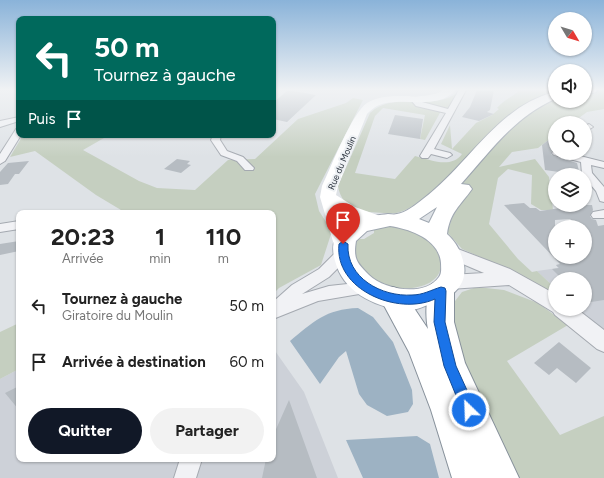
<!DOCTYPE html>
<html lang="fr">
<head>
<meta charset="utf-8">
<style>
  body { margin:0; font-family:Figtree,sans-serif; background:#f2f2f2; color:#222; height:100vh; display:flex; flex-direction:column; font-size:15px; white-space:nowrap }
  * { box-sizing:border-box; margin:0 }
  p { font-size:13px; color:#767676 }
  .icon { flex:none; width:22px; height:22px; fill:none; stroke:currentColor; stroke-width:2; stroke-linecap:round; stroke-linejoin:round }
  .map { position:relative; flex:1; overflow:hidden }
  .drawer { position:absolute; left:16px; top:210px; width:260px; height:252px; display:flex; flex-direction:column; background:#fff; border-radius:8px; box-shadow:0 1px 3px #0004 }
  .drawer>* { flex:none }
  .guide { position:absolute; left:16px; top:16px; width:260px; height:122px; border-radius:8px; box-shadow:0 1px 3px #0004; background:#00695c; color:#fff; overflow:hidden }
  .needle { width:26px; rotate:128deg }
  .tools { position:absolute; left:548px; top:12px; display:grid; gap:8px }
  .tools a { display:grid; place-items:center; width:44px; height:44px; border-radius:50%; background:#fff; box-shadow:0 1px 3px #0004; font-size:20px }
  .pin { position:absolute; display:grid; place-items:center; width:34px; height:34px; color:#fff; margin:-41px -17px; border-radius:50% 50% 50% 0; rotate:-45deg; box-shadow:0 0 4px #0007 }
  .pin .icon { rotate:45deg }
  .me { position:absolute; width:44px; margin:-22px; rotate:336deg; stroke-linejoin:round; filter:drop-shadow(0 0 3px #0008) }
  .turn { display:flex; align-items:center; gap:14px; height:84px; padding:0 12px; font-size:18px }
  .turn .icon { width:52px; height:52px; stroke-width:2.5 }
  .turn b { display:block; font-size:28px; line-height:34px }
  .then { display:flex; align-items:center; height:38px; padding:0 12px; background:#0003; gap:8px; font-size:15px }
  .eta { display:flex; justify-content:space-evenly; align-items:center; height:68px; text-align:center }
  .eta b { font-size:24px; font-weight:700; line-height:28px }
  .primary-button { display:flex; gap:8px; margin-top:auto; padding:8px 12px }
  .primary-button a { flex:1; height:46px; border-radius:24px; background:#111827; color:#fff; font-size:16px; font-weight:700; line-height:46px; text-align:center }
  .primary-button a+a { background:#f2f2f2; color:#222 }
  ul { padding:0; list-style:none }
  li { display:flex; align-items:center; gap:12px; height:56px; padding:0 12px }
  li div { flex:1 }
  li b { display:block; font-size:15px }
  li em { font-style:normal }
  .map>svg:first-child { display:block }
</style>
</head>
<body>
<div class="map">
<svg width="604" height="478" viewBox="0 0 604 478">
  <rect width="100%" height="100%" fill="#dee2e6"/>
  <path fill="#cdd1d8" d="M 604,225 L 604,329 L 575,309 L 585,309 L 585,279 L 555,279 L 555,288 L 537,271 L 558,268 L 556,265 L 584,261 Z
    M 273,348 L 304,392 L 338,478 L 0,478 L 0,379 L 19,369 L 19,459 L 273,459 Z"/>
  <path fill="#c5cfc0" d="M 458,90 L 463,90 L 449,107 L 441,111 L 425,140 L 420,139 L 425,115 L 383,108 L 375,116 L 355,173 L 395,179 L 415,156 C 431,160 451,169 462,154 L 441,144 L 450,125 L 452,149 L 476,123 L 492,115 L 499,109 L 497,108 C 504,100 512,97 520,90 L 555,90 L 555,101 L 585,101 L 585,90 L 604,90 L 604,109 L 587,112 L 572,123 L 555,123 L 555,135 L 538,148 L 512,152 L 499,167 L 535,159 L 549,177 L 553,210 L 541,210 L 531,204 L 532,175 L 508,169 L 498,178 L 489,224 L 518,259 L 532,272 L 537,271 L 555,288 L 549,293 L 519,274 L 462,249 L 447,232 L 456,208 L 429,194 C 420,200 411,209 400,212 C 395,214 389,213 384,213 C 364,212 342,211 338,186 L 370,113 C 395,90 435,112 458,92 Z
    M 353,98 L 363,100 L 315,194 L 319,211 L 332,231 L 321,265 L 279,288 L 273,294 L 273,213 L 126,213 L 96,195 L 35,151 L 10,157 L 23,135 L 84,135 L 104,138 L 83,150 L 139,181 L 157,188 L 195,190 L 228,160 L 255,159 L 298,119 L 346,103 Z
    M 389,226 C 407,229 426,233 436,250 C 460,291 387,301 361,270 C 357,265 352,258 352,251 C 352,248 355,243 356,239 L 364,239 L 374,233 L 374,228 Z
    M 477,287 L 504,290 L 538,303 L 568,325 L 507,361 L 560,435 L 604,416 L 604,478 L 517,478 L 462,366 L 453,322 L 452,305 L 462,292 Z
    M 19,323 L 19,369 L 0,379 L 0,332 Z"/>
  <path fill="#9db2c3" d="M 358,308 L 373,317 L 393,342 L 412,390 L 413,404 L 408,412 L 387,416 L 367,405 L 359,394 L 346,351 L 339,357 L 320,384 L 290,341 C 313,322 326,309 358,308 Z
    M 417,436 L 430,444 L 439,478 L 363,478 L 346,440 Z"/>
  <path fill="#b6bcc2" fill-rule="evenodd" d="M 288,90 L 316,95 L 287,122 L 273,119 L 273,103 Z
    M 477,90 L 494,90 L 490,110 L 487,112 L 494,114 L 479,121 L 462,117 L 470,107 Z
    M 395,115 L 423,119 L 420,139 L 388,134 Z
    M 555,135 L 555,150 L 551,152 L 551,154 L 554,156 L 577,163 L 580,175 L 545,170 L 542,145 Z
    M 177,159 L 190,161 L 187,164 L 191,165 L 181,173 L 164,169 Z
    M 29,161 L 19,174 L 15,174 L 8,184 L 0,185 L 0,172 L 8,163 Z
    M 524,203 L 530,208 L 536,208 L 540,211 L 581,205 L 592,205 L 593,210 L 590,216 L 592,219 L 596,220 L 598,226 L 604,225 L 604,300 L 585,303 L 585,279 L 562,279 L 552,269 L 559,268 L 556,265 L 560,264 L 504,205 ZM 570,219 L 578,226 L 585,225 L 585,257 L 555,257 L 555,220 Z
    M 19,241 L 19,251 L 0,255 L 0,244 Z
    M 559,342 L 591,368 L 576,383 L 557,368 L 549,375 L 534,363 Z
    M 19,386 L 19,410 L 5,393 Z
    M 289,400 L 317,478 L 262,478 L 266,459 L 273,459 L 273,436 Z"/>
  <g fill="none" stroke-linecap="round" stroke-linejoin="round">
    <defs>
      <path id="minor" d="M 459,90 L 466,90 L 434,149 L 450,153 L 452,155 L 447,158 L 431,154 L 428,158 L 422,158 L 420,156 L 446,113 L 416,106 L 410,99 L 411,97 L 417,97 L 422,102 L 448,109 Z
        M 19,117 L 19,121 L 0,127 L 0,121 Z
        M 589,124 L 593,127 L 585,132 L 585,126 Z
        M 19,128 L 19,135 L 21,135 L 5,161 L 0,164 L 0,154 L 16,129 Z
        M 213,135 L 221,135 L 220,140 L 227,151 L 243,157 L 254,168 L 253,170 L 245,170 L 237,161 L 221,155 L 211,140 Z
        M 554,151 L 555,151 L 555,153 L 568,153 L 604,162 L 604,168 L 591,165 L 592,173 L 604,187 L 604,202 L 600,201 L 596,191 L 585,178 L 585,175 L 582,174 L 581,162 L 554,155 L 552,153 Z
        M 604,210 L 604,218 L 593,218 L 591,215 L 593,212 Z
        M 19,221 L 19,229 L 0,232 L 0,224 Z
        M 342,250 L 347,251 L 349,255 L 347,259 L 329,277 L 302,294 L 329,286 L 366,282 L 371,284 L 373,288 L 371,292 L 318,301 L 273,319 L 274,301 L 292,285 L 319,269 L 337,251 Z
        M 180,459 L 202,459 L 196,478 L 174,478 Z"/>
      <path id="tertiary" d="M 450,246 L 510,269 L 555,294 L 555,309 L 577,309 L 604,330 L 604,352 L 597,349 L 555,315 L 553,312 L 509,285 L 450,289 L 444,287 L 441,282 L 444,277 L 450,275 L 484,273 L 444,256 L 442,252 L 444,248 Z"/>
      <path id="primary" d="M 585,90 L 597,90 L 596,92 L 585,95 Z
        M 555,92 L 555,99 C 514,117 490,152 461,184 L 469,185 L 472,189 C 460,206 450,212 447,234 C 456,242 462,253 464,265 C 468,290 445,301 425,306 C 420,308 413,311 407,310 C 379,309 347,294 337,267 C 333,256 330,243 339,233 C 351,219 371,216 388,214 C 391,214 394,215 397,214 C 405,213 417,204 423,199 C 468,166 497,106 555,92 ZM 437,207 L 429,223 L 419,219 ZM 390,226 C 410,229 439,239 441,263 C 441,268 442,273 439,277 C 425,297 384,290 369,275 C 357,263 353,259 356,241 L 367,231 Z"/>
      <path id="trunk" d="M 441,281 L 450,284 L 454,291 L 454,322 L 465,363 L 519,478 L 452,478 L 431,410 L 409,352 L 380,298 L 384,290 L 393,287 L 402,290 L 428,329 C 425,315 426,296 432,284 Z"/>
    </defs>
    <use href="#minor" stroke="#a4a9b0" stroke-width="2"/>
    <use href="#tertiary" stroke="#a4a9b0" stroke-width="2"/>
    <use href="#primary" stroke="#9fa7b1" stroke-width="2"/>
    <use href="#trunk" stroke="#87919b" stroke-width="2"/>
    <use href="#minor" fill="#f1f2f5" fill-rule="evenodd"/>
    <use href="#tertiary" fill="#f1f2f5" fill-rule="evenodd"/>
    <path fill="#fff" fill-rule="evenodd" d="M 444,90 L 456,90 C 436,112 401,95 377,106 C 373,108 370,111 367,114 L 338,186 L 336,195 L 355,207 L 383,217 L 385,221 L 383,225 L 377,227 L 341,213 L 352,245 L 349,250 L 343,251 L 337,250 L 334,245 L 320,197 L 322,186 C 331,167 352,113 367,103 C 376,97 389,96 399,96 C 414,96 431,98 444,90 Z"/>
    <use href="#primary" fill="#fff" fill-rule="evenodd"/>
    <use href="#trunk" fill="#fff" fill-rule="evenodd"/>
  </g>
  <linearGradient id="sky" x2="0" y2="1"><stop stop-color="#8ab3d9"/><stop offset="0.57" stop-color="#f0f2f4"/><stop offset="1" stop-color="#f0f2f4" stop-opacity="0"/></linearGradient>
  <rect width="604" height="157" fill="url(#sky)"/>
  <path fill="#1a73e8" stroke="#114b97" d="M 343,241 L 348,244 C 346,278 382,297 412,295 C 423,295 431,290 441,287 L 445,288 L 446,291 L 445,322 L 456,366 L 476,410 L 474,415 L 469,417 L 464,415 L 444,366 L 434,322 L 435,299 C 398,316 334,290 339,244 Z"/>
  <g text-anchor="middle" stroke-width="4" stroke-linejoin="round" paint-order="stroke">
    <g font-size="9" fill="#29313c" stroke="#eef1f4">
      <text transform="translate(342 163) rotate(-67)" y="3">Rue du Moulin</text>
    </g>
  </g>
</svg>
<div class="tools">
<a><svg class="needle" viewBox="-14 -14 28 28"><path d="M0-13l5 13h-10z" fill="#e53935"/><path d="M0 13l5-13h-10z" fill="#767676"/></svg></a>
<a><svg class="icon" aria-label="sound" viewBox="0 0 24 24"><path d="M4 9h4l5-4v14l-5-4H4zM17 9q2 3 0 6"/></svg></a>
<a><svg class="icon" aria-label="search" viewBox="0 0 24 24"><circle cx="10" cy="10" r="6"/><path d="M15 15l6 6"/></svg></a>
<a><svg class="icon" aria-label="layers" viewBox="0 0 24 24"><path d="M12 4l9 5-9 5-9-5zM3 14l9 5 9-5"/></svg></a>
<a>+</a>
<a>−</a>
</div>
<div class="pin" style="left:343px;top:244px;background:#d93025"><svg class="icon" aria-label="arrive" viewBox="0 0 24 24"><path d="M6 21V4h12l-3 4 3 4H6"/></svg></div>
<svg class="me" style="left:469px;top:410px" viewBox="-20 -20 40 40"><circle r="17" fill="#1a73e8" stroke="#fff" stroke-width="3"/><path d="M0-11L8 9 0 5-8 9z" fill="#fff"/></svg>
<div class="guide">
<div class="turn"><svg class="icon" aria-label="left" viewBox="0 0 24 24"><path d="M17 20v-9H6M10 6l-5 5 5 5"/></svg><div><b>50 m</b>Tournez à gauche</div></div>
<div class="then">Puis<svg class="icon" aria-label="arrive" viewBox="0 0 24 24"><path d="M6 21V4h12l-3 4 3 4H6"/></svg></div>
</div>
<section class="drawer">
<div class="eta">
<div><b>20:23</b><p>Arrivée</p></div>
<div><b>1</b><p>min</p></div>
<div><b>110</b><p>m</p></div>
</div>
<ul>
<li><svg class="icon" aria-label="left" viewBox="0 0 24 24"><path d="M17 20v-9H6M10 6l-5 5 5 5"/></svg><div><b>Tournez à gauche</b><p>Giratoire du Moulin</p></div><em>50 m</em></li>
<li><svg class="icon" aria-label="arrive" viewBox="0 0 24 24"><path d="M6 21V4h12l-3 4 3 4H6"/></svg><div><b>Arrivée à destination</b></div><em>60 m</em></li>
</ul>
<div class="primary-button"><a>Quitter</a><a>Partager</a></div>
</section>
</div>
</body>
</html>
